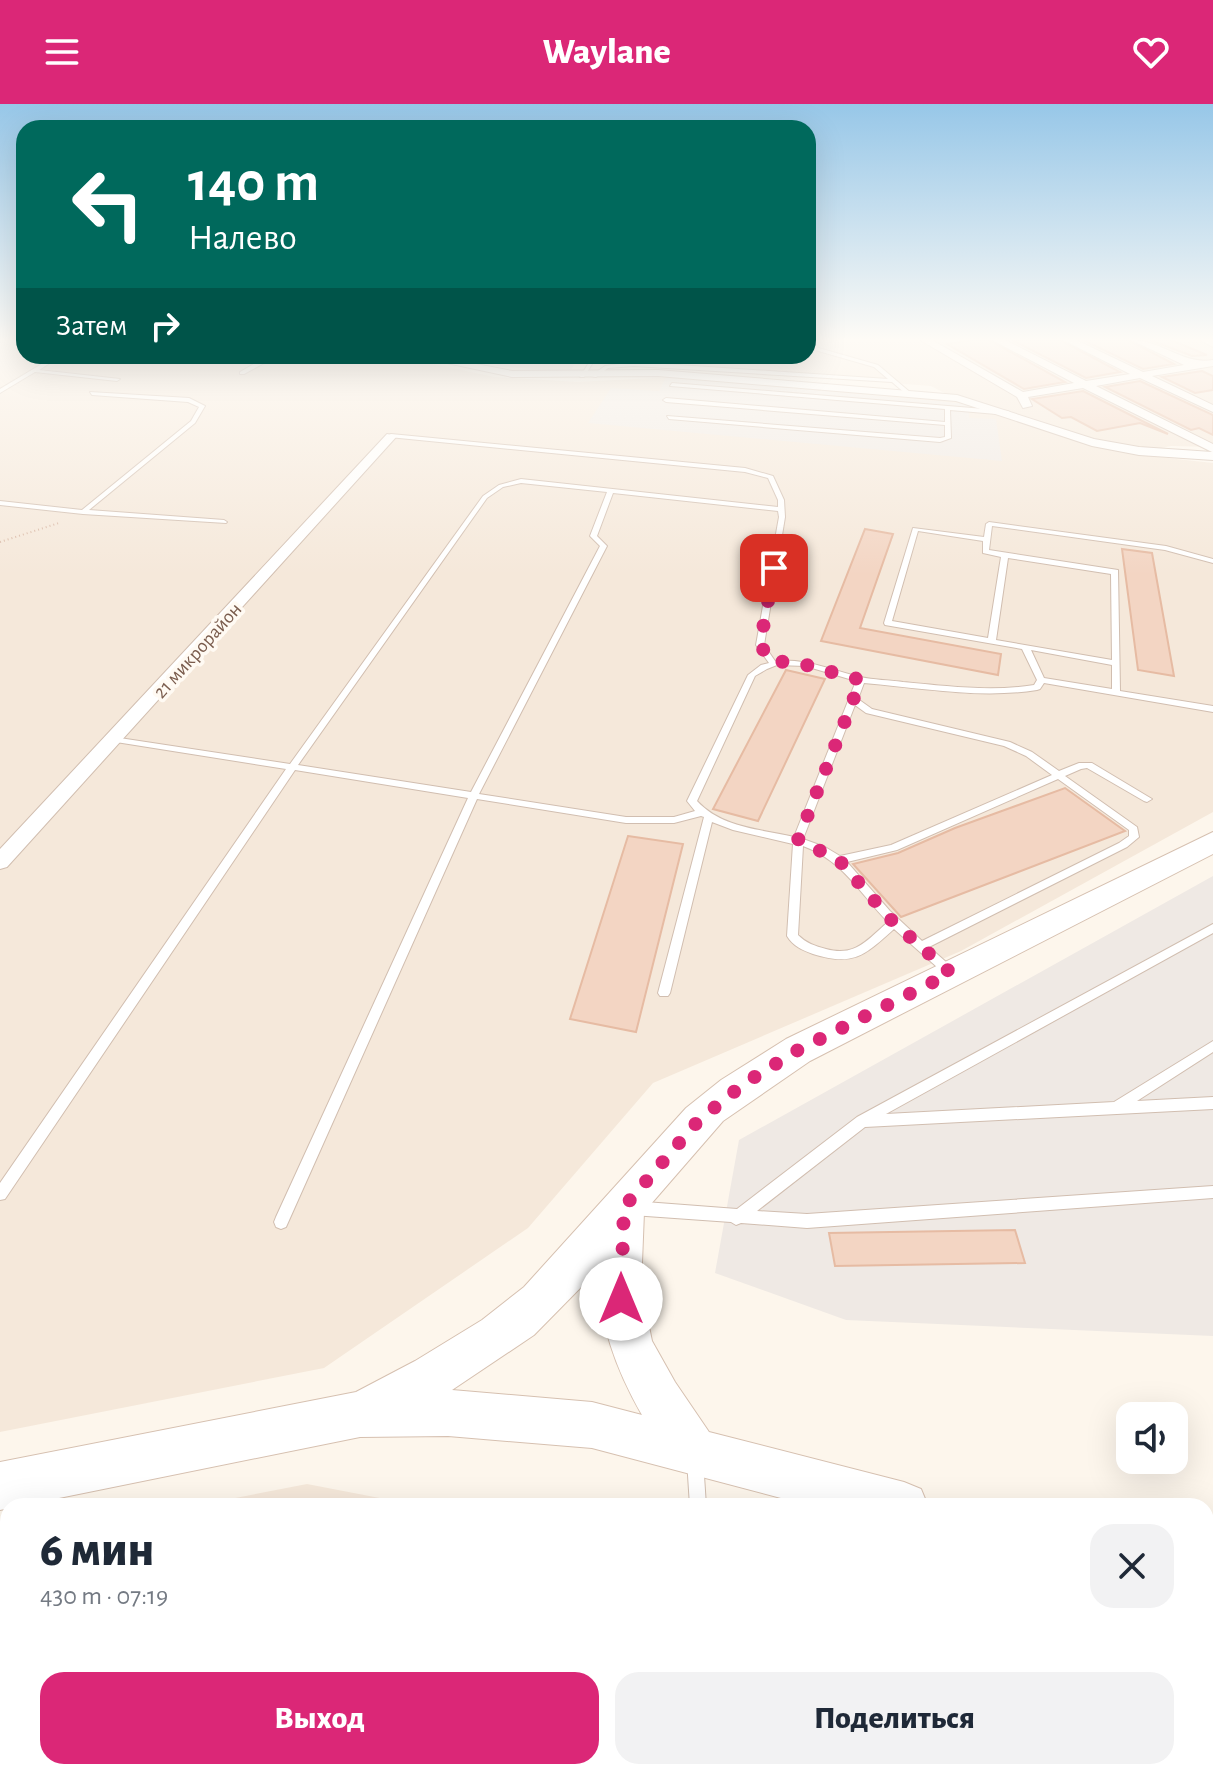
<!DOCTYPE html>
<html lang="ru">
<head>
<meta charset="utf-8">
<style>
  body { margin:0; font-family:"Alegreya Sans",sans-serif; background:#f2f2f3; color:#1f2937; height:100vh; display:flex; flex-direction:column; font-size:30px; white-space:nowrap }
  * { box-sizing:border-box; margin:0 }
  p { font-size:26px; color:#747a83 }
  .icon { flex:none; width:44px; height:44px; fill:none; stroke:currentColor; stroke-width:2; stroke-linecap:round; stroke-linejoin:round }
  .map { position:relative; flex:1; overflow:hidden }
  .details { position:absolute; left:0px; top:1394px; width:1214px; height:282px; display:flex; flex-direction:column; background:#fff; border-radius:24px 24px 0 0; box-shadow:0 8px 32px #0002 }
  .details>* { flex:none }
  .top-card { position:absolute; left:16px; top:16px; width:800px; height:244px; border-radius:24px; box-shadow:0 8px 32px #0002; background:#00695c; color:#fff; overflow:hidden }
  .buttons { position:absolute; left:1116px; top:1298px; display:grid; gap:16px }
  .buttons a { display:grid; place-items:center; width:72px; height:72px; border-radius:16px; background:#fff; box-shadow:0 8px 32px #0002; font-size:40px }
  .pin { position:absolute; display:grid; place-items:center; width:68px; height:68px; color:#fff; margin:-34px; border-radius:16px; box-shadow:0 4px 12px #0006 }
  .me { position:absolute; width:88px; margin:-44px; rotate:0deg; stroke-linejoin:round; filter:drop-shadow(0 0 6px #0008) }
  .turn { display:flex; align-items:center; gap:28px; height:168px; padding:0 40px; font-size:36px }
  .turn .icon { width:104px; height:104px; stroke-width:2.5 }
  .turn b { display:block; font-size:56px; line-height:68px }
  .then { display:flex; align-items:center; height:76px; padding:0 40px; background:#0003; gap:16px; font-size:30px }
  .round { display:grid; place-items:center; flex:none; width:84px; height:84px; border-radius:24px; background:#f2f2f3 }
  .head { display:flex; align-items:center; justify-content:space-between; height:136px; padding:0 40px }
  h1 { font-size:48px; font-weight:800; line-height:60px }
  .primary-button { display:flex; gap:16px; margin-top:auto; padding:16px 40px }
  .primary-button a { flex:1; height:92px; border-radius:24px; background:#db2777; color:#fff; font-size:32px; font-weight:800; line-height:92px; text-align:center }
  .primary-button a+a { background:#f2f2f3; color:#1f2937 }
  header { display:flex; justify-content:space-between; align-items:center; height:104px; padding:0 40px; background:#db2777; color:#fff; font-size:36px; font-weight:800 }
  .map>svg:first-child { display:block }
</style>
</head>
<body>
<header><svg class="icon" aria-label="menu" viewBox="0 0 24 24"><path d="M4 6h16M4 12h16M4 18h16"/></svg>Waylane<svg class="icon" aria-label="heart" viewBox="0 0 24 24"><path d="M12 20l-8-8c-3-5 5-10 8-4 3-6 11-1 8 4z"/></svg></header>
<div class="map">
<svg width="1213" height="1675" viewBox="0 0 1213 1675">
  <rect width="100%" height="100%" fill="#fdf6ec"/>
  <path fill="#f5e8da" d="M 0,236 L 24,236 L 24,252 L 394,252 L 495,273 L 578,278 L 672,273 L 954,294 L 931,282 L 686,263 L 682,252 L 808,252 L 808,236 L 1213,236 L 1213,343 L 1171,342 L 1131,350 L 1213,359 L 1213,708 L 961,847 L 653,979 L 528,1124 L 324,1264 L 0,1328 Z
    M 307,1380 L 421,1402 L 194,1402 Z
    M 8,1437 L 8,1668 L 1206,1668 L 1206,1553 L 1213,1555 L 1213,1675 L 0,1675 L 0,1439 Z"/>
  <path fill="#efe9e4" d="M 504,252 L 579,252 L 570,268 L 496,262 Z
    M 666,273 L 969,300 L 969,314 L 996,315 L 1002,357 L 588,319 L 611,284 L 659,287 Z
    M 1213,772 L 1213,1232 L 846,1216 L 715,1169 L 739,1036 Z
    M 1206,1560 L 1213,1562 L 1213,1675 L 720,1675 L 720,1668 L 1206,1668 Z
    M 123,1668 L 674,1668 L 674,1675 L 90,1675 Z"/>
  <path fill="#f3d5c3" stroke="#e6bba3" stroke-width="2" d="M 973,236 L 989,236 L 1065,278 L 1024,285 L 947,240 Z
    M 1012,236 L 1060,236 L 1120,268 L 1086,274 Z
    M 1083,236 L 1128,236 L 1174,260 L 1143,265 Z
    M 1150,236 L 1171,236 L 1207,251 L 1192,252 Z
    M 1202,267 L 1213,272 L 1213,286 L 1195,289 L 1162,273 Z
    M 1140,277 L 1213,311 L 1213,331 L 1199,324 L 1191,326 L 1105,283 Z
    M 1083,287 L 1168,330 L 1140,319 L 1097,327 L 1071,313 L 1062,314 L 1032,295 Z
    M 865,425 L 893,430 L 860,524 L 1001,550 L 998,571 L 821,537 Z
    M 1122,445 L 1152,449 L 1174,572 L 1138,566 Z
    M 786,566 L 825,575 L 758,717 L 713,705 Z
    M 1065,684 L 1125,727 L 901,813 L 853,760 L 898,749 L 955,724 Z
    M 628,732 L 683,740 L 636,928 L 570,915 Z
    M 1015,1126 L 1025,1159 L 835,1162 L 829,1129 Z"/>
  <g fill="none" stroke-linecap="round" stroke-linejoin="round">
    <defs>
      <path id="lane" d="M 808,241 L 878,261 L 911,289 L 906,290 L 892,278 L 634,262 L 608,264 L 596,273 L 591,272 L 605,262 L 634,258 L 888,275 L 874,263 L 808,244 Z
        M 55,252 L 61,252 L 39,266 L 120,275 L 117,277 L 35,268 L 0,289 L 0,285 Z
        M 258,252 L 262,252 L 264,259 L 244,270 L 240,270 L 240,268 L 259,257 Z
        M 593,252 L 597,252 L 584,273 L 580,273 Z
        M 672,279 L 1008,307 L 1011,309 L 1008,311 L 950,306 L 951,334 L 940,338 L 669,315 L 667,312 L 940,334 L 945,333 L 945,321 L 666,298 L 663,296 L 666,294 L 945,318 L 945,305 L 670,282 Z
        M 90,288 L 189,294 L 205,302 L 195,319 L 89,406 L 224,416 L 227,418 L 226,419 L 83,410 L 0,401 L 0,397 L 82,406 L 191,317 L 199,303 L 188,298 L 92,291 Z
        M 391,330 L 745,364 L 773,372 L 784,396 L 785,413 L 764,541 L 775,557 C 806,554 831,566 860,573 C 874,576 889,576 903,578 C 947,582 991,588 1034,581 L 1037,576 L 1022,545 L 885,521 L 884,519 L 913,424 L 984,433 L 986,420 L 989,418 L 1166,442 L 1213,455 L 1213,459 L 1165,446 L 992,422 L 989,446 L 1118,466 L 1120,587 L 1213,602 L 1213,608 L 1044,579 L 1040,585 L 1037,586 C 980,595 922,584 864,579 L 858,595 L 872,605 L 1010,638 L 1032,648 L 1059,667 L 1079,659 L 1092,659 L 1152,695 L 1147,698 L 1144,697 L 1087,664 L 1081,665 L 1065,672 L 1137,723 L 1139,733 L 1127,743 L 929,843 L 954,865 L 956,868 L 954,871 L 946,871 L 894,825 C 865,851 854,863 813,850 C 802,846 793,842 787,832 L 793,740 L 733,726 L 712,718 L 670,889 L 668,892 L 660,892 L 658,889 L 704,713 L 701,712 L 674,719 L 626,719 L 477,695 L 286,1123 L 281,1125 L 276,1123 L 274,1118 L 276,1113 L 468,694 L 295,666 L 5,1095 L 0,1096 L 0,1079 L 286,665 L 116,638 L 112,635 L 113,633 L 290,660 L 483,392 L 499,381 L 521,375 L 778,403 L 778,396 L 768,374 L 745,368 L 389,333 L 389,331 ZM 521,379 L 607,388 L 590,432 L 600,442 L 471,688 L 298,661 L 487,394 L 503,383 ZM 613,389 L 778,407 L 779,413 L 756,541 L 769,559 L 761,561 L 748,571 L 687,697 L 695,707 L 674,713 L 626,713 L 479,690 L 607,442 L 597,432 ZM 918,427 L 983,437 L 983,449 L 1001,453 L 988,534 L 892,517 ZM 1008,454 L 1111,470 L 1112,556 L 996,536 ZM 1031,546 L 1112,561 L 1112,585 L 1044,574 ZM 777,561 L 805,562 L 856,577 L 794,733 C 760,725 722,724 697,697 L 755,572 L 767,565 ZM 855,601 L 866,609 L 1004,642 L 1026,652 L 1052,671 L 891,741 L 840,752 L 825,743 L 803,735 ZM 1058,675 L 1129,726 L 1129,732 L 1119,739 L 922,837 L 890,807 L 847,758 L 897,746 ZM 803,742 C 844,757 859,789 888,818 C 867,836 856,853 826,845 C 815,842 806,839 798,831 Z
        M 1213,820 L 1213,829 L 886,1010 L 1114,998 L 1213,937 L 1213,948 L 1137,997 L 1213,993 L 1213,1005 L 865,1023 L 757,1107 L 807,1110 L 1213,1082 L 1213,1094 L 807,1124 L 741,1119 L 736,1121 L 731,1118 L 632,1111 L 627,1109 L 625,1104 L 627,1099 L 632,1097 L 737,1105 L 857,1013 Z
        M 695,1348 L 701,1350 L 703,1356 L 706,1402 L 690,1402 L 687,1356 L 689,1350 Z
        M 1206,1662 L 1213,1664 L 1213,1675 L 1182,1675 L 1179,1668 L 1206,1668 Z
        M 513,1668 L 558,1668 L 555,1675 L 510,1675 Z
        M 616,1668 L 636,1668 L 633,1675 L 613,1675 Z
        M 671,1668 L 691,1668 L 690,1675 L 670,1675 Z
        M 772,1668 L 792,1668 L 791,1675 L 771,1675 Z"/>
      <path id="street" d="M 920,236 L 932,236 L 1023,288 L 1074,279 L 992,236 L 1005,236 L 1086,277 L 1130,270 L 1063,236 L 1076,236 L 1143,268 L 1184,261 L 1131,236 C 1161,236 1183,261 1213,256 L 1213,262 L 1152,272 L 1213,301 L 1213,308 L 1140,274 L 1096,282 L 1213,340 L 1213,356 L 1139,351 L 1092,342 L 956,297 L 658,272 L 512,273 L 414,252 L 435,252 L 512,267 L 658,266 L 957,291 L 1094,335 L 1139,343 L 1212,348 L 1083,284 L 1028,293 L 1032,302 L 1023,304 L 1017,293 Z
        M 1200,236 L 1213,236 L 1213,243 Z
        M 387,330 L 397,332 L 7,763 L 0,765 L 0,745 Z"/>
      <path id="secondary" d="M 1213,728 L 1213,750 L 810,957 L 723,1017 L 644,1108 L 641,1184 L 652,1237 L 675,1278 L 709,1328 L 904,1378 L 921,1385 L 928,1402 L 811,1402 L 592,1344 L 448,1332 L 360,1333 L 0,1406 L 0,1358 L 356,1288 L 415,1257 L 482,1216 L 524,1183 L 686,1004 L 721,976 L 786,935 ZM 599,1165 C 598,1218 616,1265 642,1311 L 592,1298 L 452,1286 L 534,1231 Z
        M 1206,1454 L 1213,1456 L 1213,1508 L 1206,1506 Z"/>
    </defs>
    <use href="#lane" stroke="#d1beb0" stroke-width="2"/>
    <use href="#street" stroke="#d1beb0" stroke-width="2"/>
    <use href="#secondary" stroke="#d6c0b0" stroke-width="2"/>
    <path stroke="#d9b8a5" stroke-width="2" stroke-dasharray="1 3" stroke-linecap="butt" d="M 0,438 L 59,419"/>
    <use href="#lane" fill="#fff" fill-rule="evenodd"/>
    <use href="#street" fill="#fff" fill-rule="evenodd"/>
    <use href="#secondary" fill="#fff" fill-rule="evenodd"/>
  </g>
  <linearGradient id="sky" x2="0" y2="1"><stop stop-color="#97c7e8"/><stop offset="0.5" stop-color="#fefbf6"/><stop offset="1" stop-color="#fefbf6" stop-opacity="0"/></linearGradient>
  <rect width="1213" height="471" fill="url(#sky)"/>
  <g fill="none" stroke-linecap="round" stroke-linejoin="round">
    <path stroke="#db2777" stroke-width="14" stroke-dasharray="0 25.2" d="M 621,1195 L 624,1103 L 698,1017 L 745,979 L 798,946 L 951,869 L 894,819 L 839,756 L 798,736 L 861,576 L 799,559 L 771,557 L 760,541 L 774,464"/>
  </g>
  <g text-anchor="middle" stroke-width="7" stroke-linejoin="round" paint-order="stroke">
    <g font-size="20" fill="#7a5c4d" stroke="#fffaf3">
      <text transform="translate(197 546) rotate(-48)" y="7">21 микрорайон</text>
    </g>
  </g>
</svg>
<div class="buttons">
<a><svg class="icon" aria-label="sound" viewBox="0 0 24 24"><path d="M4 9h4l5-4v14l-5-4H4zM17 9q2 3 0 6"/></svg></a>
</div>
<div class="pin" style="left:774px;top:464px;background:#d93025"><svg class="icon" aria-label="arrive" viewBox="0 0 24 24"><path d="M6 21V4h12l-3 4 3 4H6"/></svg></div>
<svg class="me" style="left:621px;top:1195px" viewBox="-20 -20 40 40"><circle r="19" fill="#fff"/><path d="M0-13L10 11 0 6-10 11z" fill="#db2777"/></svg>
<div class="top-card">
<div class="turn"><svg class="icon" aria-label="left" viewBox="0 0 24 24"><path d="M17 20v-9H6M10 6l-5 5 5 5"/></svg><div><b>140 m</b>Налево</div></div>
<div class="then">Затем<svg class="icon" aria-label="right" viewBox="0 0 24 24"><path d="M7 20v-9h11M14 6l5 5-5 5"/></svg></div>
</div>
<section class="details">
<div class="head"><div><h1>6 мин</h1><p>430 m · 07:19</p></div><a class="round"><svg class="icon" aria-label="close" viewBox="0 0 24 24"><path d="M6 6l12 12M18 6L6 18"/></svg></a></div>
<div class="primary-button"><a>Выход</a><a>Поделиться</a></div>
</section>
</div>
</body>
</html>
